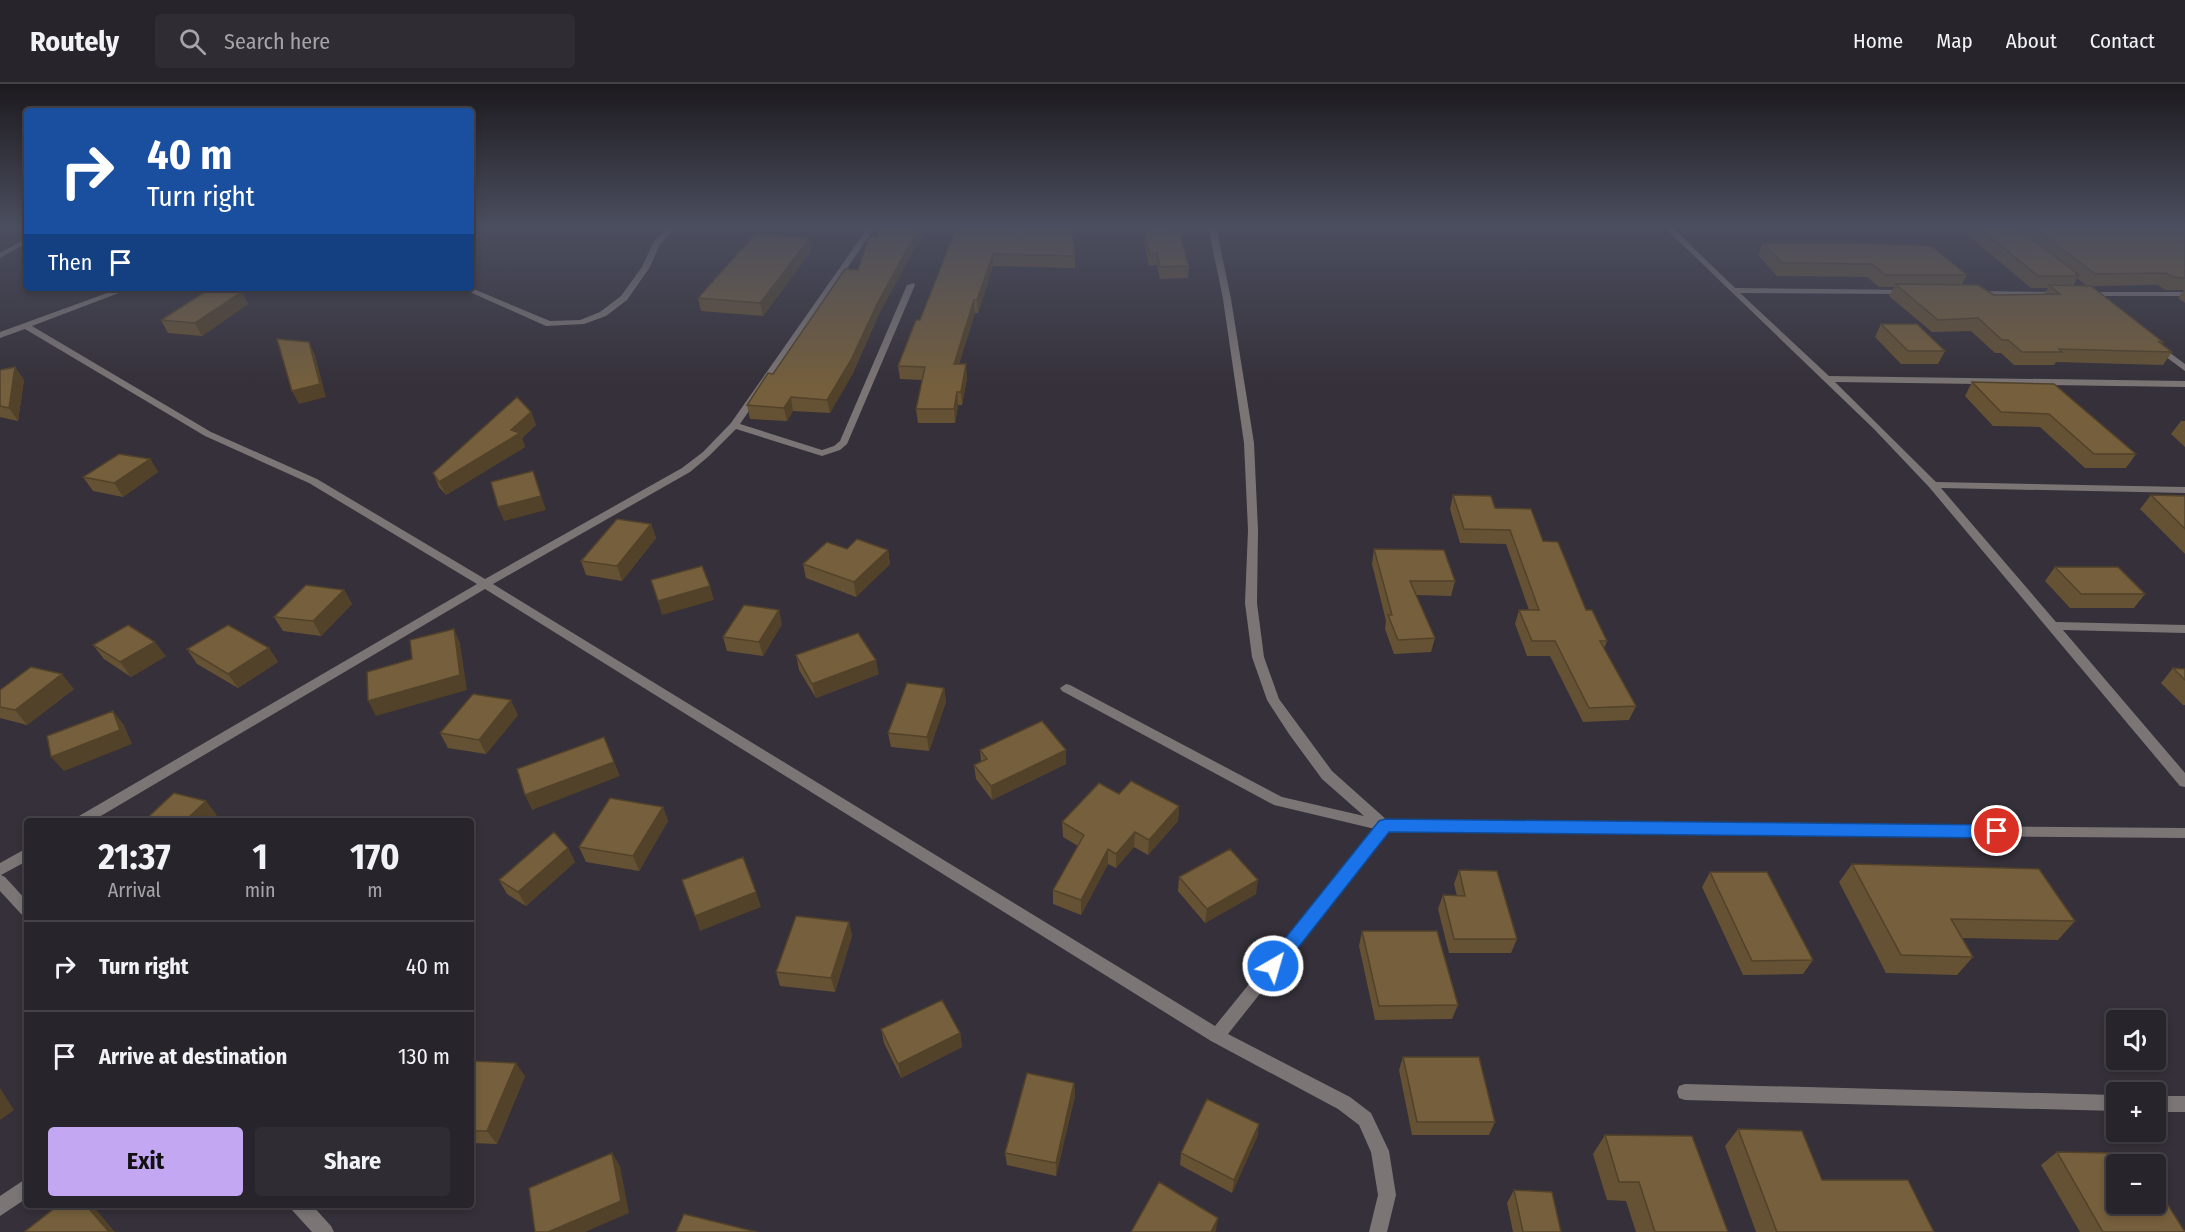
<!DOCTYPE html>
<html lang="en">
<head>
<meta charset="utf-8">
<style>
  body { margin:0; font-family:"Fira Sans Condensed",sans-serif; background:#302c33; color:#f1f3f6; height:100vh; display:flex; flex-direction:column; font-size:22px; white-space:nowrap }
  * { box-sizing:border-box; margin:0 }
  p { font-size:20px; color:#a5a4a9 }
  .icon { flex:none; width:33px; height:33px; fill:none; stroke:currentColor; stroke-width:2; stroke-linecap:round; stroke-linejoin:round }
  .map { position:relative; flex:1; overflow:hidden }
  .sheet { position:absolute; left:24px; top:734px; width:450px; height:390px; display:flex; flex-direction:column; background:#28242b; border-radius:6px; box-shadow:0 3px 9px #0003,0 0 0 2px #444147 }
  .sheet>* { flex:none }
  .guide { position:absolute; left:24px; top:24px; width:450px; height:183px; border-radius:6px; box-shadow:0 3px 9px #0003,0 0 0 2px #444147; background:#1a4fa0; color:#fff; overflow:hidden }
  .fabs { position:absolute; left:2106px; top:926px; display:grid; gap:12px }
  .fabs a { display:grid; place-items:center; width:60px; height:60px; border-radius:6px; background:#28242b; box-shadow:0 3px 9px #0003,0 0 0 2px #444147; font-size:30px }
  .pin { position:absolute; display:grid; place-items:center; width:51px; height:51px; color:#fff; margin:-26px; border:3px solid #fff; border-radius:50%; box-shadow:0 2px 6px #0007 }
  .me { position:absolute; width:66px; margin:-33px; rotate:38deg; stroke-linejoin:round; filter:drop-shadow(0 0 4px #0008) }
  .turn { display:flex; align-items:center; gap:21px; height:126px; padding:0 24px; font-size:27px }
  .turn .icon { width:78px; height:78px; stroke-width:2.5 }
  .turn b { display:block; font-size:42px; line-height:51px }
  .then { display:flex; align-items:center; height:57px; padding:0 24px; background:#0003; gap:12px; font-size:22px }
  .eta { display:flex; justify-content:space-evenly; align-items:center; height:102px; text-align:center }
  .eta b { font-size:36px; font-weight:700; line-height:42px }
  .primary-button { display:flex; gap:12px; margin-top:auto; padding:12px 24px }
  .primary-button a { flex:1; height:69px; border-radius:6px; background:#c3a7f2; color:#111; font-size:24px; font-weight:700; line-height:69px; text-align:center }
  .primary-button a+a { background:#302c33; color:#f1f3f6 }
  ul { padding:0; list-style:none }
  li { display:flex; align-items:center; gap:18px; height:90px; padding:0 24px; border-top:2px solid #444147 }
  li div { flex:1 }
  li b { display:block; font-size:22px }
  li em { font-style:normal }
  header { display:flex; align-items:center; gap:36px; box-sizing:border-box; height:84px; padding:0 30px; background:#28242b; border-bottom:2px solid #444147 }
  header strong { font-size:28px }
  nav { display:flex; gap:33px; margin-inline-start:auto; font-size:21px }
  .search { width:420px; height:54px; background:#302c33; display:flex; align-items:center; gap:15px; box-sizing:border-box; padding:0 21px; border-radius:6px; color:#a5a4a9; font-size:22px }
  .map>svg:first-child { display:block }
</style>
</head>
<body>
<header>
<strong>Routely</strong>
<div class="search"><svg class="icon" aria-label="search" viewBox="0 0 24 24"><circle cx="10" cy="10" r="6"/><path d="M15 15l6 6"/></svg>Search here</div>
<nav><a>Home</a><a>Map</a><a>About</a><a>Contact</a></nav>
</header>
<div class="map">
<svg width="2185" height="1148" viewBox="0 0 2185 1148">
  <rect width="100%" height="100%" fill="#353039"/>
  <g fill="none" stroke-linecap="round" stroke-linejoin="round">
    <path fill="#7c7575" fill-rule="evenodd" d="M 670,142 L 678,142 L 660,160 L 650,183 L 627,216 L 606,232 L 584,240 L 546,242 L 461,204 L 471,204 L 550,237 L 580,236 L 600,228 L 621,212 L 642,183 L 654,157 Z
      M 869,142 L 876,142 L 740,340 L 822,366 L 834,362 L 840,357 L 907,201 L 914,199 L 915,201 L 847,360 L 840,366 L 822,372 L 736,345 L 709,372 L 690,388 L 493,500 L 1215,942 L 1375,745 L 1274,721 L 1062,607 L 1060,604 L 1066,600 L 1070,601 L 1282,713 L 1364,732 L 1322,695 L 1289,650 L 1267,616 L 1252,573 L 1245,519 L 1248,446 L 1244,359 L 1223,215 L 1208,142 L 1216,142 L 1231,215 L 1254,359 L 1258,446 L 1257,519 L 1264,573 L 1279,615 L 1332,687 L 1388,737 L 2185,744 L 2185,754 L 1389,747 L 1228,950 L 1350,1013 L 1371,1029 L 1389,1067 L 1396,1111 L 1387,1148 L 1369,1148 L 1378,1111 L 1371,1068 L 1359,1041 L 1338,1025 L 1211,957 L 485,505 L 94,736 L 77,736 L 79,732 L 477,500 L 309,399 L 205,352 L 25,245 L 0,254 L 0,248 L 121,204 L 132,204 L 32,242 L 211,348 L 317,395 L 485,495 L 682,384 L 703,368 L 731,339 Z
      M 1663,142 L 1671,142 L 1735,204 L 1910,206 L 1911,208 L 1907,210 L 1740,209 L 1829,292 L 2185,297 L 2185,303 L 1835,298 L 1936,398 L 2185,403 L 2185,409 L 1941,404 L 2056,538 L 2185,541 L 2185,549 L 2063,546 L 2185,689 L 2185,703 L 2180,702 L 1929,403 L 1874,345 Z
      M 27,154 L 27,159 L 0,174 L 0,169 Z
      M 1973,207 L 2060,208 L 2064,210 L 2060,212 L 1976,211 L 1972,209 Z
      M 2084,208 L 2185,208 L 2185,212 L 2084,212 Z
      M 2157,259 L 2185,280 L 2185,287 L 2154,264 L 2153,262 Z
      M 27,764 L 27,777 L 1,791 L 5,793 L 27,817 L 27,833 L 22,831 L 0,807 L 0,779 Z
      M 1685,1000 L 2116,1011 L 2116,1027 L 1685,1016 L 1679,1014 L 1677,1008 L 1679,1002 Z
      M 2156,1012 L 2185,1012 L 2185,1028 L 2156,1028 Z
      M 27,1094 L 27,1114 L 0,1132 L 0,1112 Z
      M 289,1120 L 311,1120 L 331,1142 L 334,1148 L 312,1148 L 292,1126 Z"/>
  </g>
  <path fill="#655234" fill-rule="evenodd" d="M 957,142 L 1075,172 L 1075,184 L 993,182 L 978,229 L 975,229 L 959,280 L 967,294 L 962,321 L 958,321 L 955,339 L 918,339 L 916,325 L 922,296 L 900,295 L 898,282 L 920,236 Z
    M 1967,142 L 2016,142 L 2018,144 L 2019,142 L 2185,142 L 2185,219 L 2178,214 L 2184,206 L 2165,206 L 2158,201 L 2091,202 L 2163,258 L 2162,260 L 2172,268 L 2163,281 L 2056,278 L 2054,281 L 2014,281 L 2001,269 L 1995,269 L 1971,247 L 1932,248 L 1889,212 L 1894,203 L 1879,203 L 1867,193 L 1777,192 L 1758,171 L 1763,159 L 1967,191 L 1962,200 L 1994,211 L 2044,210 L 2048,204 L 2031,204 L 1964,148 ZM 2077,194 L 2087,202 L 2073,202 Z
    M 1144,145 L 1182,159 L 1189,182 L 1188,194 L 1160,195 L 1157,181 L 1149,182 L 1144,157 Z
    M 810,154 L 812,166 L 763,232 L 701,227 L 698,214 Z
    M 242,208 L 248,220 L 202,252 L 168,249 L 161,236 Z
    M 879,230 L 853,289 L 830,329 L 793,327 L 787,337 L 750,335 L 747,321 L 773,290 Z
    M 1881,240 L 1945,267 L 1938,280 L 1901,280 L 1875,253 Z
    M 15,283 L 24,296 L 18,337 L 0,333 L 0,286 Z
    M 1972,298 L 2054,300 L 2136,370 L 2126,384 L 2085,384 L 2040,343 L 1993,342 L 1965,312 Z
    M 531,328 L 536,341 L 522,354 L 525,363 L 446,411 L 439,403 L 433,389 Z
    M 2181,337 L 2185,337 L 2185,363 L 2171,350 Z
    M 150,375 L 158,388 L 123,413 L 93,407 L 83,393 Z
    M 1453,411 L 1495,424 L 1543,457 L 1607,557 L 1604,564 L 1636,622 L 1629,636 L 1583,638 L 1550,572 L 1527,572 L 1515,540 L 1519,526 L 1529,526 L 1506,460 L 1460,459 L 1450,425 Z
    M 2151,411 L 2185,412 L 2185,470 L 2140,425 Z
    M 651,440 L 656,454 L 622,497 L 586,491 L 581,477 Z
    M 847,465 L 888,466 L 890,480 L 856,513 L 806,494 L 803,480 Z
    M 1374,465 L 1455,497 L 1451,512 L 1416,511 L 1435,554 L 1431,568 L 1394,570 L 1385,545 L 1386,537 L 1372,480 Z
    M 2055,483 L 2145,510 L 2134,524 L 2070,524 L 2045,497 Z
    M 344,506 L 352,520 L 321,552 L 283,547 L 274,533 Z
    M 782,540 L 763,572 L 727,567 L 723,553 Z
    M 93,561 L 166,572 L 131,593 L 104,575 Z
    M 269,564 L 278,578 L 238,604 L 197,580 L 187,565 Z
    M 796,571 L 879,590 L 816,614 L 799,586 Z
    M 2173,584 L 2185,585 L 2185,621 L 2183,621 L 2161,599 Z
    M 944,604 L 946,618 L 929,667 L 891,663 L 888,649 Z
    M 74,605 L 27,641 L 0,634 L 0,606 Z
    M 518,631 L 486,670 L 448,664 L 440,649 Z
    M 980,666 L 1066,680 L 992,716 L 976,695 L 974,681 L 981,677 Z
    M 1119,710 L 1179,722 L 1178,737 L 1148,771 L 1134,763 L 1116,784 L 1108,780 L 1081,831 L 1053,820 L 1053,806 L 1078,762 L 1063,753 L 1062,738 Z
    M 663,723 L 668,737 L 639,787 L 586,778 L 579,763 Z
    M 568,764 L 575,778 L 526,822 L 507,810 L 499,796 Z
    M 1852,780 L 2075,837 L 2058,856 L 1962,854 L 1973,873 L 1957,891 L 1886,889 L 1839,798 Z
    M 1459,786 L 1517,855 L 1511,869 L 1449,869 L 1438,825 L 1443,811 L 1457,812 L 1454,800 Z
    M 1710,788 L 1813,876 L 1803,890 L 1743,891 L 1702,803 Z
    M 1179,793 L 1256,810 L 1205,839 L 1178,807 Z
    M 849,838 L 852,852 L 835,908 L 780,902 L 776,888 Z
    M 1362,847 L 1458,921 L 1452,935 L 1375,936 L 1359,862 Z
    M 881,945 L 960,949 L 962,963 L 901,994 L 884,959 Z
    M 1403,973 L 1495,1038 L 1489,1051 L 1412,1051 L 1399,986 Z
    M 471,977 L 525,992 L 497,1060 L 471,1059 Z
    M 1074,999 L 1075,1012 L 1056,1092 L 1007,1081 L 1005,1069 Z
    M 1259,1040 L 1257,1053 L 1232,1109 L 1180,1081 L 1181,1069 Z
    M 1738,1045 L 1822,1096 L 1934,1148 L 1756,1148 L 1725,1062 Z
    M 1605,1051 L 1728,1148 L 1636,1148 L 1626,1117 L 1607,1116 L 1593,1070 Z
    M 2057,1068 L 2116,1119 L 2185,1148 L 2080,1148 L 2041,1081 Z
    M 1514,1106 L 1561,1148 L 1513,1148 L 1507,1119 Z"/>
  <path fill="#52422a" d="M 920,142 L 928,142 L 879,230 L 853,289 L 830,329 L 827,316 L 878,218 Z
    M 810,154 L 812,166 L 763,232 L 760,219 Z
    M 993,170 L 993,182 L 978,229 L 977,216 Z
    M 242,208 L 248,220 L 202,252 L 195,239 Z
    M 974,216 L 975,229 L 955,293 L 954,280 Z
    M 309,258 L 315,271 L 326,313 L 299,320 L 292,307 Z
    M 966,280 L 967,294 L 962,321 L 961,308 Z
    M 15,283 L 24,296 L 18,337 L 9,324 Z
    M 957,308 L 958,321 L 955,339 L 954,325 Z
    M 791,313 L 793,327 L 787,337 L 784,324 Z
    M 531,328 L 536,341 L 522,354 L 525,363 L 446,411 L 439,398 L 511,346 Z
    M 150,375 L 158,388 L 123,413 L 114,399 Z
    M 533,387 L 546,426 L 504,437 L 498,423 Z
    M 651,440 L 656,454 L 622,497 L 617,482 Z
    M 888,466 L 890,480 L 856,513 L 854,498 Z
    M 710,502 L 714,516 L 662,531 L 658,517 Z
    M 344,506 L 352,520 L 321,552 L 313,537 Z
    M 779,526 L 782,540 L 763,572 L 759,558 Z
    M 454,545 L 460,559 L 467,606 L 376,632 L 368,617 Z
    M 155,558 L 166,572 L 131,593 L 120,578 Z
    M 269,564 L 278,578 L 238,604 L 228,590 Z
    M 876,576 L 879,590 L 816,614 L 812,600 Z
    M 62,590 L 74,605 L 27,641 L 15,626 Z
    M 944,604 L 946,618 L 929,667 L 927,653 Z
    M 511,616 L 518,631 L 486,670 L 479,656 Z
    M 113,627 L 124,641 L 132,660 L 64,687 L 51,673 Z
    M 604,653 L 620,692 L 532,726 L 525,711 Z
    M 1066,666 L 1066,680 L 992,716 L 991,702 Z
    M 206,717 L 217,731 L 212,736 L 186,736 Z
    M 1179,722 L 1178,737 L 1148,771 L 1149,756 Z
    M 663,723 L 668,737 L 639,787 L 633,772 Z
    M 1135,748 L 1134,763 L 1116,784 L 1116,770 Z
    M 568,764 L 575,778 L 526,822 L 518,808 Z
    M 1108,765 L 1108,780 L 1081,831 L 1081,816 Z
    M 1258,796 L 1256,810 L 1205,839 L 1207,825 Z
    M 756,808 L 761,823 L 700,847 L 695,832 Z
    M 849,838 L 852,852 L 835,908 L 831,894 Z
    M 960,949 L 962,963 L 901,994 L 898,980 Z
    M 516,979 L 525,992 L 497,1060 L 487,1047 Z
    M 1074,999 L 1075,1012 L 1056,1092 L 1056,1079 Z
    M 0,1004 L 14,1026 L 0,1036 Z
    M 1259,1040 L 1257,1053 L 1232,1109 L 1234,1096 Z
    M 612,1069 L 620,1082 L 629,1129 L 585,1148 L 548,1148 Z
    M 85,1120 L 92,1121 L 115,1148 L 109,1148 Z
    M 1218,1134 L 1216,1147 L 1215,1148 L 1211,1148 Z"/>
  <path fill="#755f3c" stroke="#52422a" stroke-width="1.5" d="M 880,142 L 920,142 L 878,218 L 851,276 L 827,316 L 791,313 L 784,324 L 747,321 L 768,289 L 773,290 L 845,185 L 858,186 L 869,153 L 876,153 Z
    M 957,142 L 998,142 L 1072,145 L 1075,172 L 993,170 L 977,216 L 974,216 L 954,280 L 966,280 L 961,308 L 957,308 L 954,325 L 916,325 L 925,283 L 898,282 L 916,236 L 920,236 Z
    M 1977,142 L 2016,142 L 2078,190 L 2075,190 L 2079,192 L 2038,192 Z
    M 2032,142 L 2185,142 L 2185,194 L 2173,193 L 2166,189 L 2095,190 Z
    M 1144,145 L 1182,146 L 1182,159 L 1189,182 L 1160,183 L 1157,169 L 1149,169 Z
    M 755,150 L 810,154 L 760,219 L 698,214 Z
    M 1763,159 L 1843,159 L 1931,162 L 1967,191 L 1885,191 L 1872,180 L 1782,179 Z
    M 1895,200 L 1978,201 L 1994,211 L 2060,210 L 2049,201 L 2091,202 L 2163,258 L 2159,258 L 2172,268 L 2059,265 L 2062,268 L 2022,268 L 2008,256 L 2002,256 L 1978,234 L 1938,236 Z
    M 211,204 L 239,204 L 242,208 L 195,239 L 161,236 Z
    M 1881,240 L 1917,240 L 1945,267 L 1908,267 Z
    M 277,255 L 309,258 L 320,300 L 292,307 Z
    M 15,283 L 9,324 L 0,322 L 0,286 Z
    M 1972,298 L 2054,300 L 2136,370 L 2094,370 L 2049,330 L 2001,328 Z
    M 517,313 L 531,328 L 511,346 L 520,349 L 439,398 L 433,389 Z
    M 119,370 L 150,375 L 114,399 L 83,393 Z
    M 533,387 L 541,412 L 498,423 L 491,398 Z
    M 1453,411 L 1491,412 L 1495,424 L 1531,425 L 1543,457 L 1558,458 L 1586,526 L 1592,526 L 1607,557 L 1600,557 L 1636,622 L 1589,624 L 1555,557 L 1532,557 L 1519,526 L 1539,526 L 1510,446 L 1464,445 Z
    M 2151,411 L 2185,412 L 2185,445 Z
    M 617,435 L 651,440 L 617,482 L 581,477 Z
    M 857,455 L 888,466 L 854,498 L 803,480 L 827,458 L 847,465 Z
    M 1374,465 L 1444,466 L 1455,497 L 1410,497 L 1435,554 L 1398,556 L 1388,531 L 1392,531 Z
    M 702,482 L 710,502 L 658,517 L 651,496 Z
    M 2055,483 L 2118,483 L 2145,510 L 2081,510 Z
    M 306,501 L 344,506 L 313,537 L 274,533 Z
    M 744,521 L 779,526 L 759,558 L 723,553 Z
    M 128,541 L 155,558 L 120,578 L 93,561 Z
    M 228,541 L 269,564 L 228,590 L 187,565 Z
    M 454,545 L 460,591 L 368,617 L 367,588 L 412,575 L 410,556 Z
    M 858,549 L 876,576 L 812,600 L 796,571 Z
    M 31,583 L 62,590 L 15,626 L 0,623 L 0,606 Z
    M 2173,584 L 2185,585 L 2185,596 Z
    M 907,599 L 944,604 L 927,653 L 888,649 Z
    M 473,610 L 511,616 L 479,656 L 440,649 Z
    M 113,627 L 120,646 L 51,673 L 47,652 Z
    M 1042,637 L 1066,666 L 991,702 L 974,681 L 987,675 L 980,666 Z
    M 604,653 L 614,678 L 525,711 L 517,685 Z
    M 1131,697 L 1179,722 L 1149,756 L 1135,748 L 1116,770 L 1108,765 L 1081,816 L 1053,806 L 1084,751 L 1062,738 L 1099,699 L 1119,710 Z
    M 174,709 L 206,717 L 186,736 L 145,736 Z
    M 610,714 L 663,723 L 633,772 L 579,763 Z
    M 554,748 L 568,764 L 518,808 L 499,796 Z
    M 1230,765 L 1258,796 L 1207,825 L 1179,793 Z
    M 743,773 L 756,808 L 695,832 L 682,796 Z
    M 1852,780 L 2039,785 L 2075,837 L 1951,835 L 1973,873 L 1901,871 Z
    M 1459,786 L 1497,787 L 1517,855 L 1454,855 L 1443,811 L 1465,812 Z
    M 1710,788 L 1767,788 L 1813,876 L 1752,877 Z
    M 796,832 L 849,838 L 831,894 L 776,888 Z
    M 1362,847 L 1437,847 L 1458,921 L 1379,922 Z
    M 942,916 L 960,949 L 898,980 L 881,945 Z
    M 1403,973 L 1479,973 L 1495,1038 L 1417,1038 Z
    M 471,977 L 516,979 L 487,1047 L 471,1047 Z
    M 1027,989 L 1074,999 L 1056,1079 L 1005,1069 Z
    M 1207,1015 L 1259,1040 L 1234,1096 L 1181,1069 Z
    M 1738,1045 L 1802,1047 L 1822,1096 L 1908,1096 L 1934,1148 L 1777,1148 Z
    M 1605,1051 L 1692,1052 L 1728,1148 L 1655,1148 L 1639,1098 L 1619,1098 Z
    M 2057,1068 L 2112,1069 L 2118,1080 L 2116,1080 L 2116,1119 L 2156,1119 L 2156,1113 L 2163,1113 L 2185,1148 L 2103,1148 Z
    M 612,1069 L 621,1117 L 548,1148 L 535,1148 L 529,1104 Z
    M 1159,1098 L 1218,1134 L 1211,1148 L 1131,1148 Z
    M 1514,1106 L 1552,1108 L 1561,1148 L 1523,1148 Z
    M 60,1120 L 85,1120 L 109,1148 L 24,1148 Z
    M 684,1130 L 757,1148 L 676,1148 Z"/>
  <linearGradient id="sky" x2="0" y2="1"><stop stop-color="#1d1a1f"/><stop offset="0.47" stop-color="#4b4e5f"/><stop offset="1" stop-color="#4b4e5f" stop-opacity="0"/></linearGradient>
  <rect width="2185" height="303" fill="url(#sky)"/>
  <path fill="#1a73e8" stroke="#114b97" stroke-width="1.5" d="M 1385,735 L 1997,741 L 2002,743 L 2005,747 L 2002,752 L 1997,754 L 1389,748 L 1279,888 L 1273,890 L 1267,888 L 1264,882 L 1267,877 L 1379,737 Z"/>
</svg>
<div class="fabs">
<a><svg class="icon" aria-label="sound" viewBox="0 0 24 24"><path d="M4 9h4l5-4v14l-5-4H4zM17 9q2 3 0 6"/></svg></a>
<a>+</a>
<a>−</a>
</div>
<div class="pin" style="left:1997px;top:747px;background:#d93025"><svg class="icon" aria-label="arrive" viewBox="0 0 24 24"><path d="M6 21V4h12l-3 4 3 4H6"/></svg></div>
<svg class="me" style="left:1273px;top:882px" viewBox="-20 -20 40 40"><circle r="17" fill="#1a73e8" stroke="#fff" stroke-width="3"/><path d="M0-11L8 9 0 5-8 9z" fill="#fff"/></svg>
<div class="guide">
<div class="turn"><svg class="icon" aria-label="right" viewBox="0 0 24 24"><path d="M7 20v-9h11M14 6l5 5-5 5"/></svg><div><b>40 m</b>Turn right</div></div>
<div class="then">Then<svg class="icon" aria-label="arrive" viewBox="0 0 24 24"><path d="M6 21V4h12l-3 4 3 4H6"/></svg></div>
</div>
<section class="sheet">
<div class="eta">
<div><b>21:37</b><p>Arrival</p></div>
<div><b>1</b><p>min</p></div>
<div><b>170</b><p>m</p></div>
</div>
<ul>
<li><svg class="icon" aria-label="right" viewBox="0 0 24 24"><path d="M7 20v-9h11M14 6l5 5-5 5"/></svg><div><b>Turn right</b></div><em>40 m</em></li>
<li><svg class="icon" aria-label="arrive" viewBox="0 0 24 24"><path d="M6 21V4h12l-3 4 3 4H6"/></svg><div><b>Arrive at destination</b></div><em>130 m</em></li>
</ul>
<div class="primary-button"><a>Exit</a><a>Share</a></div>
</section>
</div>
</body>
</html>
